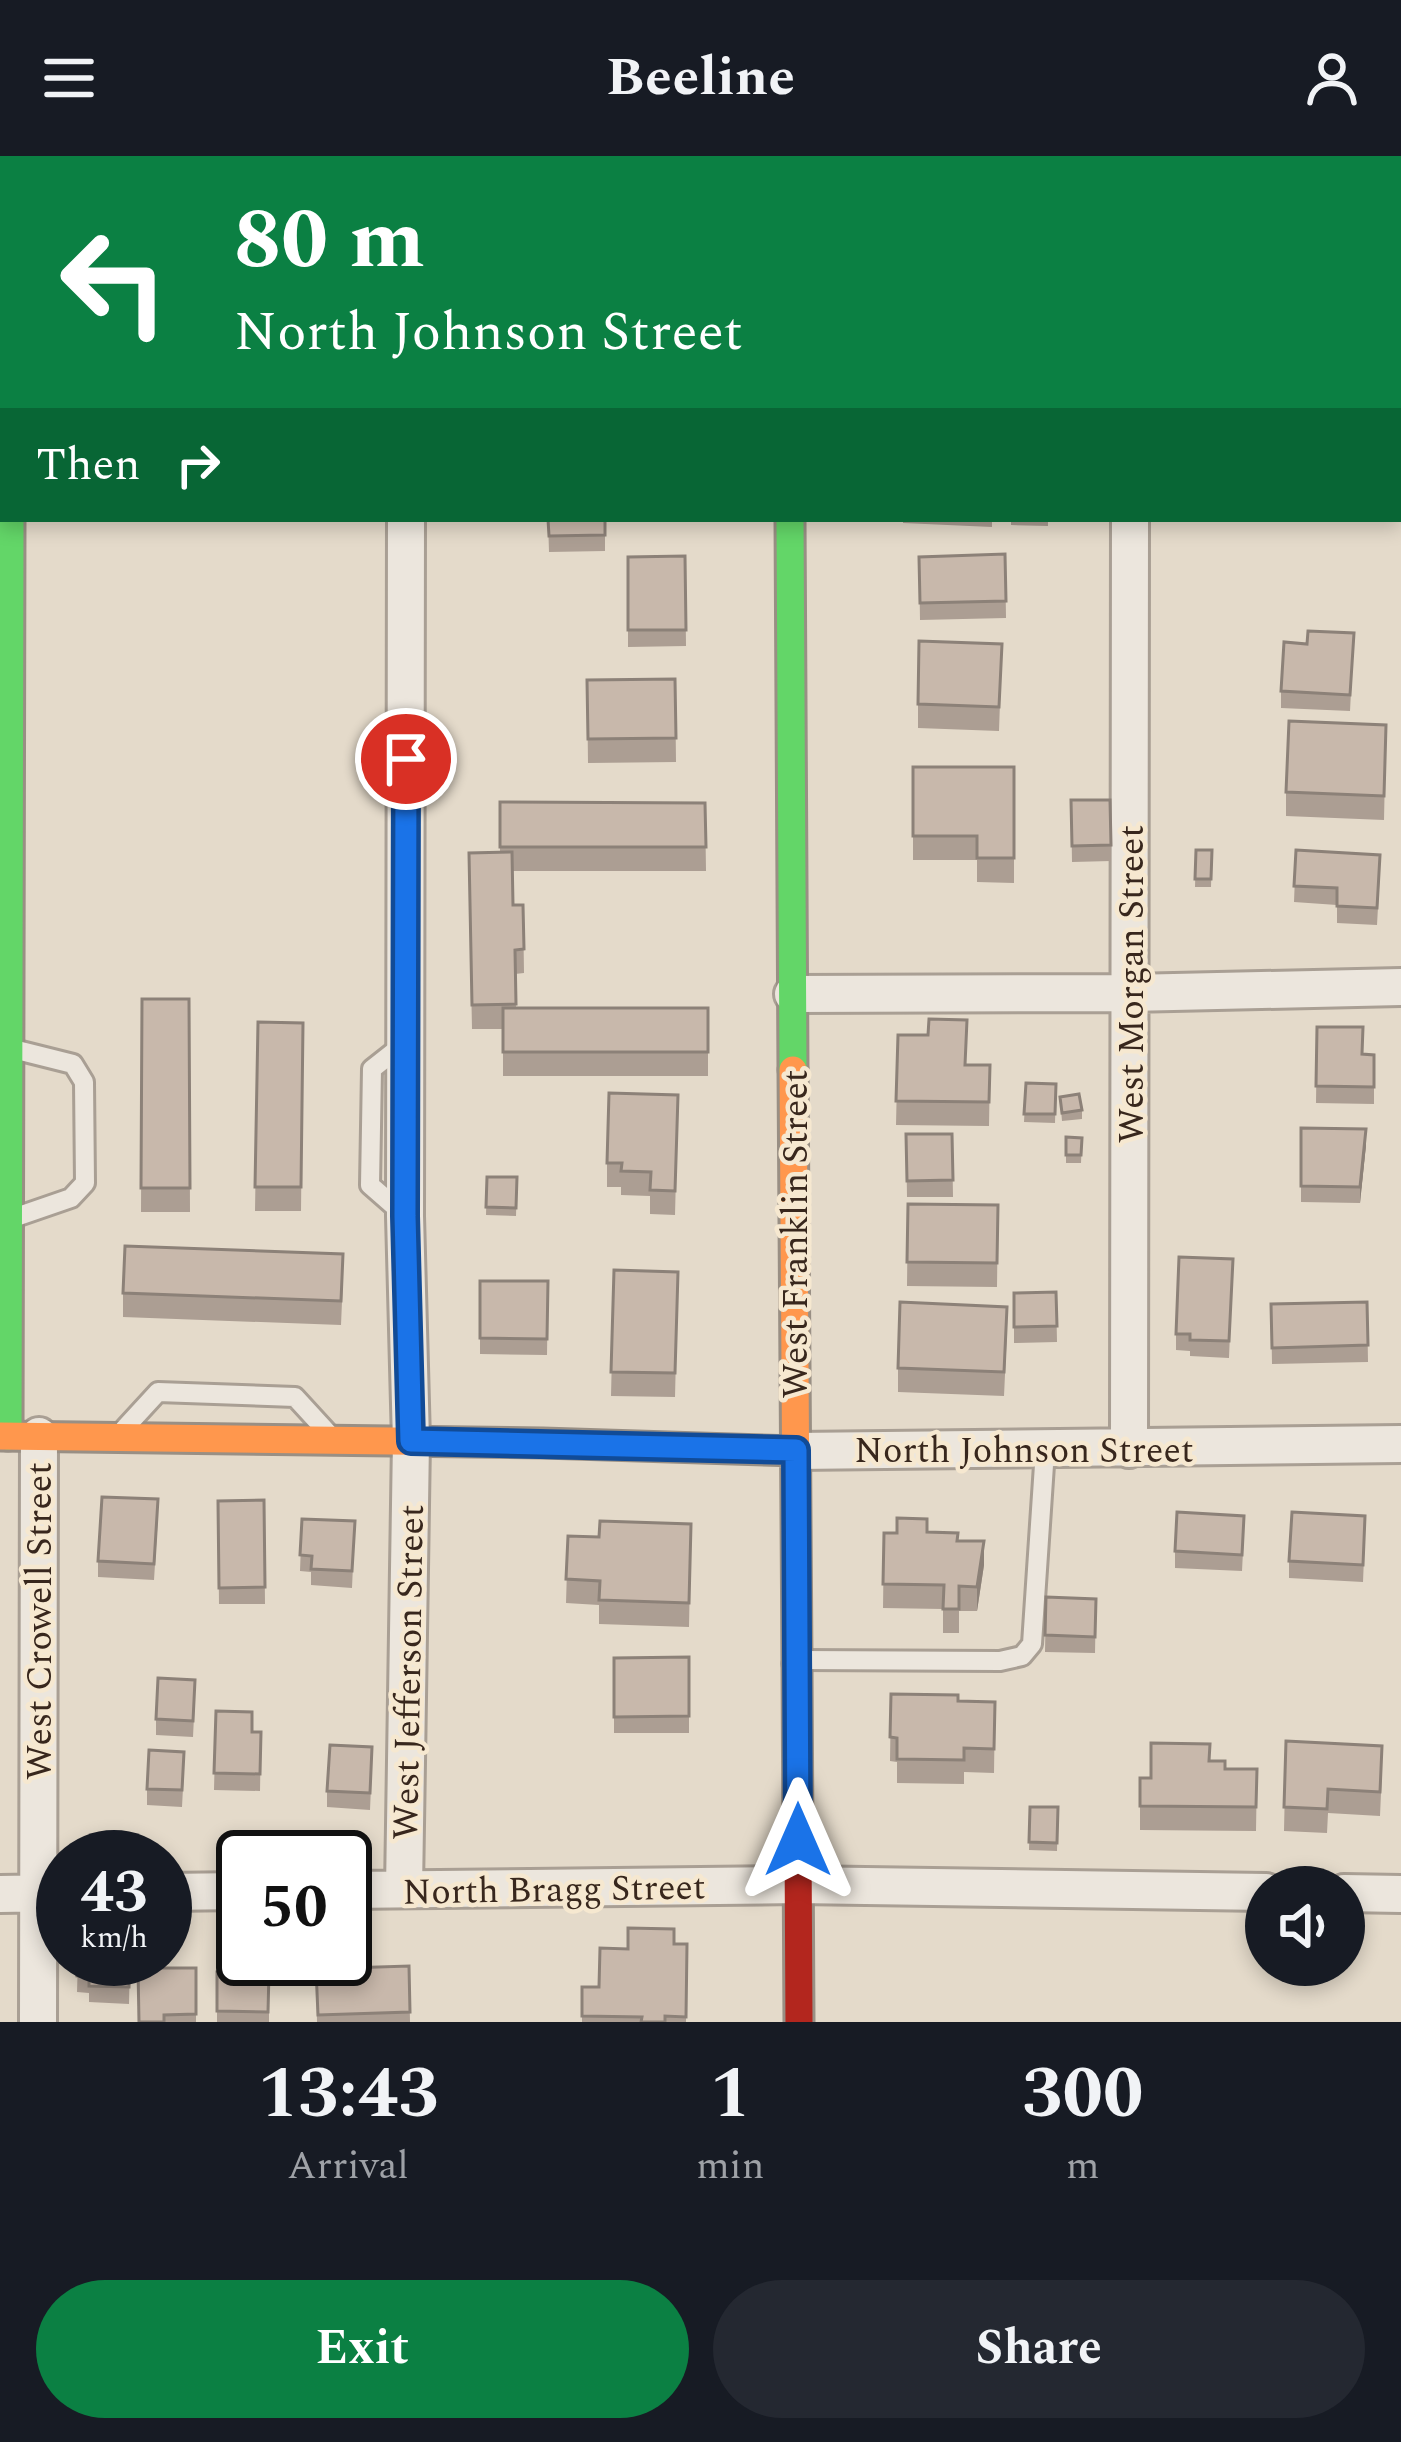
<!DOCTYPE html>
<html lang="en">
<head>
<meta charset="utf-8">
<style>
  body { margin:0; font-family:Spectral,serif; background:#242831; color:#f1f3f6; height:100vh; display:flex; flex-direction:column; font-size:45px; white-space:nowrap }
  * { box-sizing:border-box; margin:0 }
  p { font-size:39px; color:#9ea1a6 }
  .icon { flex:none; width:66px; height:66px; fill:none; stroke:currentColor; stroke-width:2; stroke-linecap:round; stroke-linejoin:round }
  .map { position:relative; height:1866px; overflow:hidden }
  .panel { display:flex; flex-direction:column; background:#171b24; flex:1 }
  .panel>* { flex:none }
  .top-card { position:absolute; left:0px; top:0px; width:1401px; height:366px; box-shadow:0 6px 18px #0003; background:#0b8043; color:#fff; overflow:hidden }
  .controls { position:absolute; left:1245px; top:1710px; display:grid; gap:24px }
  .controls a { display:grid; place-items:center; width:120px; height:120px; border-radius:50%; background:#171b24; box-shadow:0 6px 18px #0003; font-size:60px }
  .speed { position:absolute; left:36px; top:1674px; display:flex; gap:24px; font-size:60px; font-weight:700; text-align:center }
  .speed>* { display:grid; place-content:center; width:156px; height:156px; border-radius:50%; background:#171b24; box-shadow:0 6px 18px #0003; line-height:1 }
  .speed small { font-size:30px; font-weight:400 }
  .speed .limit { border:6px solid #111; border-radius:18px; background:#fff; color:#111 }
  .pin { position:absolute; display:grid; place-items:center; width:102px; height:102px; color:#fff; margin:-51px; border:6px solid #fff; border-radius:50%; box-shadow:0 3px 12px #0007 }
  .me { position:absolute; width:132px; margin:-66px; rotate:0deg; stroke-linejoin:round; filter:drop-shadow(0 0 9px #0008) }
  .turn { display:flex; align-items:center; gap:42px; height:252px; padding:0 36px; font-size:54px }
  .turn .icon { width:156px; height:156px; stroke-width:2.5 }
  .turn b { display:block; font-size:84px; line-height:102px }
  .then { display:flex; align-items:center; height:114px; padding:0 36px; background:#0003; gap:24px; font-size:45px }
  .eta { display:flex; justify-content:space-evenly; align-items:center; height:204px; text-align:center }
  .eta b { font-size:72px; font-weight:700; line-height:84px }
  .primary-button { display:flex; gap:24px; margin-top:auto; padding:24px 36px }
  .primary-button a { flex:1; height:138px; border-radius:72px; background:#0b8043; color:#fff; font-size:48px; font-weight:700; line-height:138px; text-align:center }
  .primary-button a+a { background:#242831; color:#f1f3f6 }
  header { display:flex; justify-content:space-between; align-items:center; height:156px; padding:0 36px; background:#171b24; font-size:54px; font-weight:700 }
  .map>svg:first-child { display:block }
</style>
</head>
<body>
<header><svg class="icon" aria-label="menu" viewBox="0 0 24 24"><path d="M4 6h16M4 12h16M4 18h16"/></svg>Beeline<svg class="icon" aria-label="person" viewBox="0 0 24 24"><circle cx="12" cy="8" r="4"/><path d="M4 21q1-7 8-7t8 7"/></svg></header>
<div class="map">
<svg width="1401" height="1866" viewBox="0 0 1401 1866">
  <rect width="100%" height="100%" fill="#e4daca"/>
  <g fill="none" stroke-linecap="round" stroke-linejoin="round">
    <defs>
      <path id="lane" d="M 13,893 L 73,908 L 84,926 L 85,1027 L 71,1042 L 13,1062
        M 402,1057 L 370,1029 L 372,913 L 405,887
        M 124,1273 L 158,1236 L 295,1241 L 328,1277
        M 801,1504 L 1000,1505 L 1022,1500 L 1032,1488 L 1045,1294"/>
      <path id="street" d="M 406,3 L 406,0
        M 1131,3 L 1131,0
        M 793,838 L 1130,837 L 1401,831
        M 1129,1293 L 1130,363
        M 796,1295 L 1401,1288
        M 404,1733 L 411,1285 L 405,1060 L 406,363
        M 345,1734 L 798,1729 L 1266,1736
        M 165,1736 L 243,1735
        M 1344,1737 L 1401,1738
        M 0,1738 L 59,1737
        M 38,1866 L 39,1280"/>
      <path id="fast" d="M 789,0 L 789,3
        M 790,363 L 793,914
        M 8,1280 L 10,363"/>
      <path id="slow" d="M 793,914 L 797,1508
        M 0,1280 L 543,1287 L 796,1295"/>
      <path id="jam" d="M 16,0 L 16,3
        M 797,1508 L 799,1866"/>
    </defs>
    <use href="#lane" stroke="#a99f94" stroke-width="24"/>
    <use href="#street" stroke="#a99f94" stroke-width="42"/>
    <use href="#fast" stroke="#998f84" stroke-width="33"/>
    <use href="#slow" stroke="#998f84" stroke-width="33"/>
    <use href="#jam" stroke="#998f84" stroke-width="33"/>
    <use href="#lane" stroke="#ece6dd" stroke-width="18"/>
    <use href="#street" stroke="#ece6dd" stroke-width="36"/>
    <use href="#fast" stroke="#63d668" stroke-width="27"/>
    <use href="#slow" stroke="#ff974d" stroke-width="27"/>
    <use href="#jam" stroke="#b3261e" stroke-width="27"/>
  </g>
  <path fill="#ac9e93" d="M 1148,0 L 1231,0 L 1231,3 L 1148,3 Z
    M 548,363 L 605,363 L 605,395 L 549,396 Z
    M 903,363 L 992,363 L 992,371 L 903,367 Z
    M 1011,363 L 1048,363 L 1048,370 L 1011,369 Z
    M 1005,398 L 1006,462 L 920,464 L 919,401 Z
    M 685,400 L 686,490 L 628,491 L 628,401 Z
    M 1354,477 L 1350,555 L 1281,552 L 1281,535 L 1307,488 Z
    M 1002,488 L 999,575 L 918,572 L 918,548 Z
    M 675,523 L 676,606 L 588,607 L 587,524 Z
    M 1386,569 L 1384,664 L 1286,660 L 1286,636 Z
    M 913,611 L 1014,611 L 1014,727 L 977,726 L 977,704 L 913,704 Z
    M 1071,644 L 1110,644 L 1111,705 L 1072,706 Z
    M 500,646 L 705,647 L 706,715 L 513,715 L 513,749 L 523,749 L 524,817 L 515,818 L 516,852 L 708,852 L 708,920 L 503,920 L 503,873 L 472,873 L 469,721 L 500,696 Z
    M 1196,694 L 1212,694 L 1211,731 L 1195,731 Z
    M 1296,694 L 1380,715 L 1377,769 L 1337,767 L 1337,749 L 1294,746 Z
    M 142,843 L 189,843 L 190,1056 L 141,1056 Z
    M 258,866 L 303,867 L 301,1055 L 255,1055 Z
    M 1317,871 L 1363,898 L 1374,899 L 1374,948 L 1316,947 Z
    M 898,879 L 928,879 L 966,909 L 990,909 L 989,970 L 896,969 Z
    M 1026,927 L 1056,928 L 1055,967 L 1024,966 Z
    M 678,939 L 675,1059 L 650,1058 L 650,1040 L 621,1039 L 621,1031 L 607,1031 L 607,1007 Z
    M 1060,941 L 1082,954 L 1082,963 L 1062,965 Z
    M 1301,972 L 1366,989 L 1360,1047 L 1301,1046 Z
    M 906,978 L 952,978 L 953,1041 L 907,1041 Z
    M 1066,981 L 1082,982 L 1081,1007 L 1066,1007 Z
    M 487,1021 L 517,1021 L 516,1060 L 486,1059 Z
    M 908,1048 L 998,1049 L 997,1131 L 907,1130 Z
    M 1233,1103 L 1229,1202 L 1190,1200 L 1190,1195 L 1176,1194 L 1176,1178 Z
    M 614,1114 L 678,1116 L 675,1241 L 611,1240 Z
    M 343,1122 L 341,1169 L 123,1161 L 123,1137 Z
    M 480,1125 L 548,1125 L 547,1199 L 480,1198 Z
    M 1056,1136 L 1057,1186 L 1014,1187 L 1014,1137 Z
    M 1367,1146 L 1368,1206 L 1272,1208 L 1271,1148 Z
    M 1007,1175 L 1004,1240 L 898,1236 L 898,1212 Z
    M 264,1344 L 265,1448 L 219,1448 L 218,1345 Z
    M 158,1360 L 154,1424 L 98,1421 L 98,1405 Z
    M 302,1363 L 355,1365 L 352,1432 L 311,1429 L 311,1416 L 300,1415 Z
    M 691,1368 L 689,1471 L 599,1468 L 599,1449 L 566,1447 L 568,1380 L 599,1381 Z
    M 927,1376 L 958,1385 L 984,1409 L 977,1455 L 959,1455 L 959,1477 L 943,1477 L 943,1453 L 883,1452 L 884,1377 Z
    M 1244,1376 L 1242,1415 L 1175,1412 L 1175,1395 Z
    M 1365,1377 L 1363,1426 L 1289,1422 L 1289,1405 Z
    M 1046,1441 L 1096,1443 L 1095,1497 L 1045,1496 Z
    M 689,1501 L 689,1577 L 614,1577 L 614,1502 Z
    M 891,1538 L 958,1545 L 995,1546 L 994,1617 L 964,1616 L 964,1628 L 897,1627 L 897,1606 L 890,1605 Z
    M 195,1540 L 193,1581 L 156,1579 L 156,1563 Z
    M 216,1555 L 252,1576 L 261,1576 L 260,1635 L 214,1634 Z
    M 1286,1585 L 1382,1614 L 1380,1660 L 1328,1657 L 1327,1677 L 1284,1675 Z
    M 1209,1605 L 1225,1613 L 1257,1613 L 1256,1675 L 1140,1674 L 1140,1622 L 1151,1622 Z
    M 372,1607 L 370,1654 L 327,1651 L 327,1635 Z
    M 184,1613 L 182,1651 L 147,1649 L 147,1633 Z
    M 1030,1651 L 1058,1651 L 1057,1695 L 1029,1694 Z
    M 674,1788 L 687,1788 L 686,1866 L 582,1866 L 582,1831 L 599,1831 L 628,1793 Z
    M 78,1803 L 130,1803 L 129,1848 L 89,1846 L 89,1837 L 77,1836 Z
    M 409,1810 L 410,1866 L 317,1866 L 316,1813 Z
    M 196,1812 L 196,1866 L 138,1866 Z
    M 217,1816 L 269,1816 L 269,1866 L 217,1866 Z"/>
  <path fill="#8c8178" d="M 1366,973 L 1366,989 L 1360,1047 L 1360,1031 Z
    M 984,1385 L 984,1409 L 977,1455 L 977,1431 Z"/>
  <path fill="#c8b8ab" stroke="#8c8178" stroke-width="3" d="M 122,0 L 163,0 L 163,3 L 122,3 Z
    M 242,0 L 337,0 L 338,3 L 242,3 Z
    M 452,0 L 534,0 L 534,3 L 452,3 Z
    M 593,0 L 628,0 L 628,3 L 593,3 Z
    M 643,0 L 713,0 L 712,3 L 642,3 Z
    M 858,0 L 962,0 L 962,3 L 858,3 Z
    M 1026,0 L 1094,0 L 1094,3 L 1026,3 Z
    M 1167,0 L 1230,0 L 1230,3 L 1167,3 Z
    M 1255,0 L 1317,0 L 1316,3 L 1255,3 Z
    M 548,363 L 605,363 L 605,379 L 549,380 Z
    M 1005,398 L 1006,445 L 920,447 L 919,401 Z
    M 685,400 L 686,474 L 628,474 L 628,401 Z
    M 1308,475 L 1354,477 L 1350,539 L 1281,535 L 1284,486 L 1307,488 Z
    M 919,485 L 1002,488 L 999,551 L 918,548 Z
    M 675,523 L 676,582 L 588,583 L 587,524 Z
    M 1289,565 L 1386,569 L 1384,640 L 1286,636 Z
    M 913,611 L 1014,611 L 1014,702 L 977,702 L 977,680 L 913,680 Z
    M 1071,644 L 1110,644 L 1111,689 L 1072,690 Z
    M 500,646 L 705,647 L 706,691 L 500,691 Z
    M 1196,694 L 1212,694 L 1211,723 L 1195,723 Z
    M 1296,694 L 1380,699 L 1377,752 L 1337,750 L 1337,732 L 1294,730 Z
    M 512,696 L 513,749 L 523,749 L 524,793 L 515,794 L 516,848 L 472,849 L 469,697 Z
    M 142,843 L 189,843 L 190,1032 L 141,1032 Z
    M 503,852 L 708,852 L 708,896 L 503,896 Z
    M 929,863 L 967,864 L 965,909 L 990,909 L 989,946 L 896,945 L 898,879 L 928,879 Z
    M 258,866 L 303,867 L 301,1031 L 255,1031 Z
    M 1317,871 L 1363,871 L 1362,898 L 1374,899 L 1374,931 L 1316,930 Z
    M 1026,927 L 1056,928 L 1055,958 L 1024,958 Z
    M 609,937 L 678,939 L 675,1035 L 650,1034 L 651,1016 L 621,1015 L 622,1007 L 607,1007 Z
    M 1079,938 L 1082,954 L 1062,957 L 1060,941 Z
    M 1301,972 L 1366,973 L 1360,1031 L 1301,1030 Z
    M 906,978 L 952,978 L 953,1024 L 907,1025 Z
    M 1066,981 L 1082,982 L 1081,999 L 1066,999 Z
    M 487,1021 L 517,1021 L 516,1052 L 486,1051 Z
    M 908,1048 L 998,1049 L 997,1107 L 907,1106 Z
    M 125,1090 L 343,1098 L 341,1145 L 123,1137 Z
    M 1179,1101 L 1233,1103 L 1229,1185 L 1190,1184 L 1190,1178 L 1176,1178 Z
    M 614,1114 L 678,1116 L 675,1217 L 611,1216 Z
    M 480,1125 L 548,1125 L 547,1183 L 480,1182 Z
    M 1056,1136 L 1057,1170 L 1014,1171 L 1014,1137 Z
    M 900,1146 L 1007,1151 L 1004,1216 L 898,1212 Z
    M 1367,1146 L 1368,1189 L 1272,1192 L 1271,1148 Z
    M 102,1341 L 158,1343 L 154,1408 L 98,1405 Z
    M 264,1344 L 265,1431 L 219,1432 L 218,1345 Z
    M 1177,1356 L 1244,1360 L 1242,1399 L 1175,1395 Z
    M 1292,1356 L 1365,1360 L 1363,1409 L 1289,1405 Z
    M 897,1362 L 927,1363 L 927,1376 L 958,1377 L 957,1385 L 984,1385 L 977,1431 L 959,1430 L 959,1453 L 943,1453 L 944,1429 L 883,1428 L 884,1377 L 897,1377 Z
    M 302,1363 L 355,1365 L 352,1415 L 311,1413 L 312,1400 L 300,1399 Z
    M 600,1365 L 691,1368 L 689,1447 L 599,1444 L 600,1425 L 566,1423 L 568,1380 L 599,1381 Z
    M 1046,1441 L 1096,1443 L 1095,1481 L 1045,1479 Z
    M 689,1501 L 689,1560 L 614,1561 L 614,1502 Z
    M 158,1522 L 195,1524 L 193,1565 L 156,1563 Z
    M 891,1538 L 958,1539 L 958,1545 L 995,1546 L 994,1593 L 964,1592 L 964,1604 L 897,1603 L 897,1582 L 890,1581 Z
    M 216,1555 L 252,1556 L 252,1576 L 261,1576 L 260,1618 L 214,1617 Z
    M 1286,1585 L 1382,1590 L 1380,1636 L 1328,1633 L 1327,1653 L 1284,1651 Z
    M 1151,1587 L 1210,1588 L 1209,1605 L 1225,1605 L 1225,1613 L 1257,1613 L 1256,1651 L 1140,1650 L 1140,1622 L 1151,1622 Z
    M 330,1589 L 372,1591 L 370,1637 L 327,1635 Z
    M 149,1594 L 184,1596 L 182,1634 L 147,1633 Z
    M 1030,1651 L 1058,1651 L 1057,1687 L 1029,1686 Z
    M 628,1772 L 674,1773 L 674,1788 L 687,1788 L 686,1861 L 665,1860 L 665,1866 L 641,1866 L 642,1861 L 582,1860 L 582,1831 L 599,1831 L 600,1792 L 628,1793 Z
    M 78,1803 L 130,1803 L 129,1831 L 89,1830 L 89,1821 L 77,1820 Z
    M 409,1810 L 410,1856 L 318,1859 L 316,1813 Z
    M 138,1812 L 196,1812 L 196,1858 L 164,1859 L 164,1866 L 139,1866 Z
    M 217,1816 L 269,1816 L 268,1856 L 217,1855 Z"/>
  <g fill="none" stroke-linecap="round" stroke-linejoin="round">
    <defs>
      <path id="route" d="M 406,603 L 405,1060 L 411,1285 L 796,1294 L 798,1684"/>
    </defs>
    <use href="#route" stroke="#114b97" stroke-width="30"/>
    <use href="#route" stroke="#1a73e8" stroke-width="21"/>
  </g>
  <g text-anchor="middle" stroke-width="9" stroke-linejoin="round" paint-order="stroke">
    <g font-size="36" fill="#38271d" stroke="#f6e8d0">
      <text transform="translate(1130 828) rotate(-90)" y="13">West Morgan Street</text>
      <text transform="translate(794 1078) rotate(-90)" y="13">West Franklin Street</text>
      <text x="1024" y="1306">North Johnson Street</text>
      <text transform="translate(38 1465) rotate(-90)" y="13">West Crowell Street</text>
      <text transform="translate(407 1516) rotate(-89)" y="13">West Jefferson Street</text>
      <text transform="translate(554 1732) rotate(-1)" y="13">North Bragg Street</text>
    </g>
  </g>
</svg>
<div class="controls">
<a><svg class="icon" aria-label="sound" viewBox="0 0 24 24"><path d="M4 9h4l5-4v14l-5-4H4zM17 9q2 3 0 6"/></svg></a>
</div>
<div class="speed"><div>43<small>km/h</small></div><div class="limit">50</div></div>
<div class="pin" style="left:406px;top:603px;background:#d93025"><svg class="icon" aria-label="arrive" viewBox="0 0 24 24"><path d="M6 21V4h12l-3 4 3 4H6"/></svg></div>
<svg class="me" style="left:798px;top:1684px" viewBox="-20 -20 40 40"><path d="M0-17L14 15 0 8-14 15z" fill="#1a73e8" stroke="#fff" stroke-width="4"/></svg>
<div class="top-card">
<div class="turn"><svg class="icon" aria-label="left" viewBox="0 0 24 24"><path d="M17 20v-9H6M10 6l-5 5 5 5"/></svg><div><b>80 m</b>North Johnson Street</div></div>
<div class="then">Then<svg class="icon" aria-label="right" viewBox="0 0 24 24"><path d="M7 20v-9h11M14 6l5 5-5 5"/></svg></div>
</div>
</div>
<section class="panel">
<div class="eta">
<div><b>13:43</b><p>Arrival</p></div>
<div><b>1</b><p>min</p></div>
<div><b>300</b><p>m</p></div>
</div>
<div class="primary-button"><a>Exit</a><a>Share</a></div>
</section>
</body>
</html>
